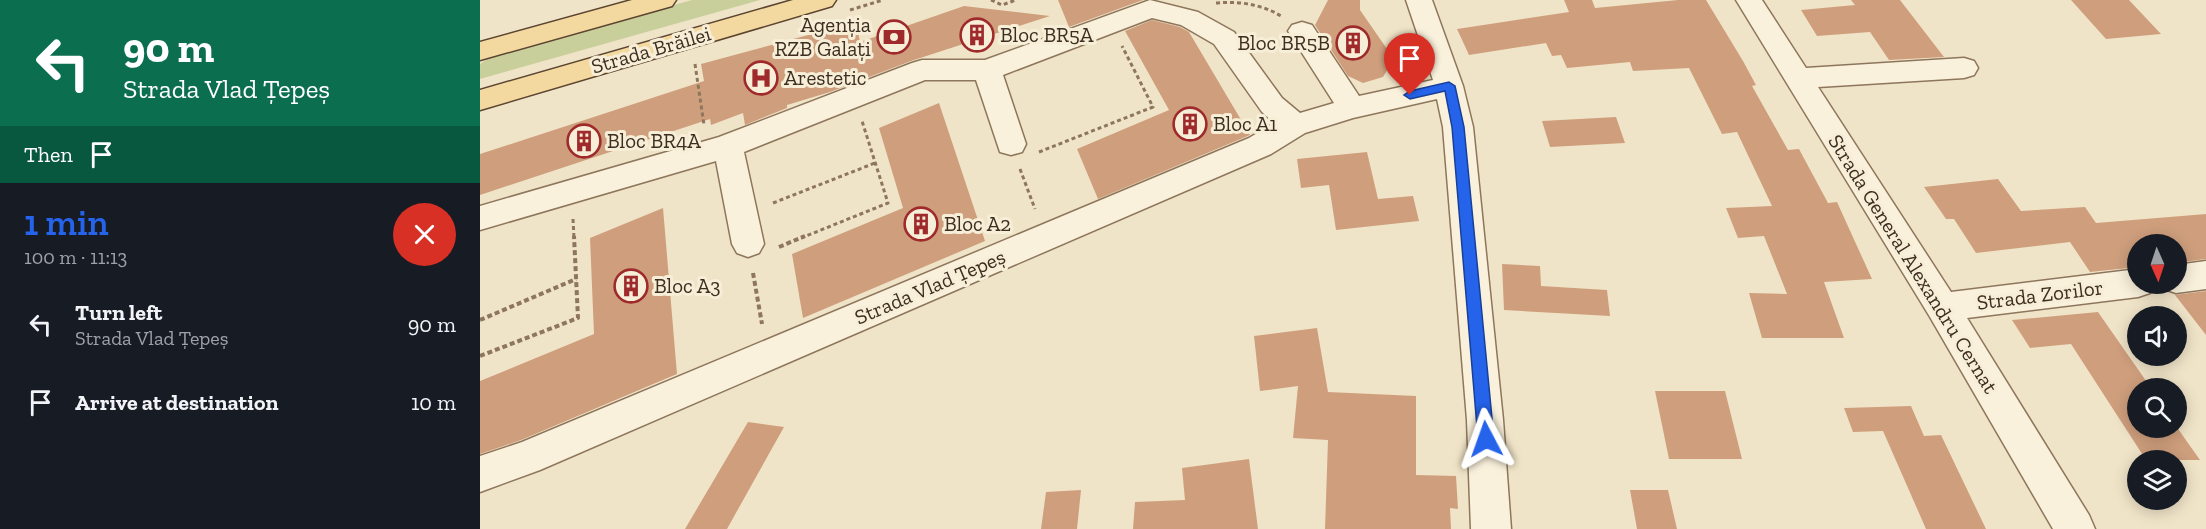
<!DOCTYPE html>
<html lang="en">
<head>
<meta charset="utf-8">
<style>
  body { margin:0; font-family:"Zilla Slab",serif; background:#242831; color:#f1f3f6; height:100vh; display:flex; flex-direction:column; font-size:22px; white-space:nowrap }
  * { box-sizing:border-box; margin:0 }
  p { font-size:20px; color:#9ea1a6 }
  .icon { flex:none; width:33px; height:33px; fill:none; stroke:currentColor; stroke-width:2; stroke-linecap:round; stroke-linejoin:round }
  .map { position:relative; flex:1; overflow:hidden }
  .details { display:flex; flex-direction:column; background:#171b24; width:480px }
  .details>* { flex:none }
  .banner { background:#0b6e4f; color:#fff; overflow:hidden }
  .needle { width:39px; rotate:177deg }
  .tools { position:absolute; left:1647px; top:234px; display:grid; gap:12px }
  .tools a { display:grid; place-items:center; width:60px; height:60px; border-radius:50%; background:#171b24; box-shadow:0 3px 15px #0003; font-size:30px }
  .pin { position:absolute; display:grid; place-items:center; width:51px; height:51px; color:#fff; margin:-62px -26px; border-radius:50% 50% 50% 0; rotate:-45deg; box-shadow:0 0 6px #0007 }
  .pin .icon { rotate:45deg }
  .me { position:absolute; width:66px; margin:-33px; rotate:356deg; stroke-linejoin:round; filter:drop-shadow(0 0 4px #0008) }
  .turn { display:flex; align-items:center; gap:21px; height:126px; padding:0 24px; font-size:27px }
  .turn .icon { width:78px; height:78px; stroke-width:2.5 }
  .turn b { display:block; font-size:42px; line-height:51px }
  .then { display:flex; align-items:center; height:57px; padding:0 24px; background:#0003; gap:12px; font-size:22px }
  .round { display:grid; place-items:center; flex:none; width:63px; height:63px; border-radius:32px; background:#242831 }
  .overview { display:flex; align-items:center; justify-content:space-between; height:102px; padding:0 24px }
  h1 { font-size:36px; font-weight:600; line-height:45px; color:#2563eb }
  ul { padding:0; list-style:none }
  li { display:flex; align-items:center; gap:18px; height:78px; padding:0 24px }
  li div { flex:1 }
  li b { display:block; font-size:22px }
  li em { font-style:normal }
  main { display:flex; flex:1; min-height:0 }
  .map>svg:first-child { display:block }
</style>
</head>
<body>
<main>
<section class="details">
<div class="banner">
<div class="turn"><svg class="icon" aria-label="left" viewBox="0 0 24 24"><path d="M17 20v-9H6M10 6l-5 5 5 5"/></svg><div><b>90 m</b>Strada Vlad Țepeș</div></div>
<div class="then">Then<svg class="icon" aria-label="arrive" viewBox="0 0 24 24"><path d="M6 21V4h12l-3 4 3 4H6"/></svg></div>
</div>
<div class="overview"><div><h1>1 min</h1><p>100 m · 11:13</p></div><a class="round" style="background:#d93025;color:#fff"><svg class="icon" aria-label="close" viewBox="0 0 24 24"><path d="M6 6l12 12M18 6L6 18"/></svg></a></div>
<ul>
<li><svg class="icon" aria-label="left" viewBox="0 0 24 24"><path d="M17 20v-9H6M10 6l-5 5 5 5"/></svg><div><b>Turn left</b><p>Strada Vlad Țepeș</p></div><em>90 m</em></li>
<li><svg class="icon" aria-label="arrive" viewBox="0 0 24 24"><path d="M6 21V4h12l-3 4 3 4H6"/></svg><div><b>Arrive at destination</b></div><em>10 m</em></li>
</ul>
</section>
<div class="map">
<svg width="1726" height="529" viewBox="0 0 1726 529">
  <rect width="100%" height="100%" fill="#f0e4c8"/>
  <path fill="#c9cf9b" d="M 212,0 L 280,0 L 0,79 L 0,64 L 14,55 Z"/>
  <path fill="#cf9f7d" d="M 578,0 L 663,0 L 589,27 Z
    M 848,0 L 880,0 L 880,10 L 914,59 L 903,77 L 883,83 L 868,76 L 835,25 Z
    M 1084,0 L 1112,0 L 1115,8 L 1198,0 L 1226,0 L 1263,61 L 1276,85 L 1272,86 L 1308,150 L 1319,149 L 1348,203 L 1357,202 L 1392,279 L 1344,282 L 1364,338 L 1282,338 L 1269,293 L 1307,294 L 1284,236 L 1258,238 L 1246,208 L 1292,206 L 1257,132 L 1242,134 L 1209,68 L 1153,71 L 1150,62 L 1087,68 L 1081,55 L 1072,56 L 1066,43 L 989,55 L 977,29 L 1089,12 Z
    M 1371,0 L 1420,0 L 1464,57 L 1409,60 L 1390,32 L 1337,36 L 1321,10 L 1375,5 Z
    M 1591,0 L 1649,0 L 1681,34 L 1626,39 Z
    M 484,6 L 570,16 L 431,61 L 350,92 L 307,105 L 307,108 L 265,125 L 263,113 L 231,125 L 230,119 L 0,195 L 0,154 L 224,81 L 221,64 L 376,22 L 380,42 Z
    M 672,20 L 700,27 L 709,32 L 770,135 L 618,199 L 597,149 L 689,110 L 645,31 Z
    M 459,103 L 505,241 L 323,318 L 312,254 L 423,208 L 399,128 Z
    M 1136,117 L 1145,143 L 1070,147 L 1062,121 Z
    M 887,152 L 898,199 L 933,196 L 939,221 L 856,230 L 849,185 L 821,188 L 817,159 Z
    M 1518,179 L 1541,211 L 1605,207 L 1616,223 L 1726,214 L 1726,259 L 1696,263 L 1696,244 L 1658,244 L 1658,267 L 1610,272 L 1590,242 L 1496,253 L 1474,219 L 1466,219 L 1444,187 Z
    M 183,208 L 197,374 L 41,440 L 0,454 L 0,381 L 114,334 L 110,238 Z
    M 1022,264 L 1060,266 L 1061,286 L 1127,290 L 1130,316 L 1024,310 Z
    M 1726,291 L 1726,335 L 1695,295 Z
    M 1618,312 L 1671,388 L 1658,388 L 1658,428 L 1696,426 L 1720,460 L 1666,460 L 1591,344 L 1550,348 L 1532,320 Z
    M 837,328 L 848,392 L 936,396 L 936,475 L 976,476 L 978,509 L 970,508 L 971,529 L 845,529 L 848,440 L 813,438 L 818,386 L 780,391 L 774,336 Z
    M 1175,391 L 1245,391 L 1262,459 L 1189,459 Z
    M 1431,406 L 1444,436 L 1461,435 L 1506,529 L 1446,529 L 1403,431 L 1373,432 L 1364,408 Z
    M 268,422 L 304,427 L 247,529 L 205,529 Z
    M 769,459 L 778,529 L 653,529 L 655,502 L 705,500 L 702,468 Z
    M 601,490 L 597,529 L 561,529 L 566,492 Z
    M 1150,490 L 1188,490 L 1197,529 L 1157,529 Z"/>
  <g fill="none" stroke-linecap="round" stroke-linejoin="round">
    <defs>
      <path id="minor" d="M 670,0 L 718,12 L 754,32 L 802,98 L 820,113 L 854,103 L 808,31 L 812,25 L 822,22 L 832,25 L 879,96 L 953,80 L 926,0 L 952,0 L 983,86 L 993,127 L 1023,420 L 1031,529 L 991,529 L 987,420 L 963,127 L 957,99 L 873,118 L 825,133 L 791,154 L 60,470 L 0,492 L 0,456 L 42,442 L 769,138 L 794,123 L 782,112 L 734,44 L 701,25 L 672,18 L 523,75 L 546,144 L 542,152 L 531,155 L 520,152 L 496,80 L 445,80 L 264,152 L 284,244 L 279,253 L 268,257 L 257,253 L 252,244 L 236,161 L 0,230 L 0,206 L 239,137 L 432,63 L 442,60 L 505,60 Z
        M 1256,0 L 1282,0 L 1326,68 L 1484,58 L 1494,61 L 1498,68 L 1494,75 L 1484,78 L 1338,87 L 1471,292 L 1658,269 L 1658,284 L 1674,284 L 1670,293 L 1658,297 L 1487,318 L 1609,515 L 1615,529 L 1573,529 L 1450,317 Z
        M 1726,261 L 1726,289 L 1696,293 L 1684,289 L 1682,284 L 1696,284 L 1696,265 Z"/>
      <path id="major" d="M 152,0 L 196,0 L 192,6 L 0,60 L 0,42 Z
        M 313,0 L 356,0 L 352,6 L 0,110 L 0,90 Z"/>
    </defs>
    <use href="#minor" stroke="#8d765c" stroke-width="3"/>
    <use href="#major" stroke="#5b4430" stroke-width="3"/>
    <path stroke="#8d765c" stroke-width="3" stroke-dasharray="4 3" stroke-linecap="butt" d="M 511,0 L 522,5 L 536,0
      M 736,3 C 759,1 781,4 801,16
      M 370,10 L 403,0
      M 215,64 L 224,125
      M 559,152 L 673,107 L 642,46
      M 540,169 L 555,209
      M 293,203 L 395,163
      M 93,219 L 94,238
      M 321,238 L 408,203 L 382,121"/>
    <path stroke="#8d765c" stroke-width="4" stroke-dasharray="5 3" stroke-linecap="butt" d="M 299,247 L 325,236
      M 273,273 L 282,324
      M 0,320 L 96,279
      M 0,356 L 98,318 L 94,236"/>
    <use href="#minor" fill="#faf1dc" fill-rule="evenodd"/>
    <use href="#major" fill="#f3d9a0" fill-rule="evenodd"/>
  </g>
  <path fill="#2563eb" stroke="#184099" stroke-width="1.5" d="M 969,82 L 975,86 L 984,127 L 1014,439 L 1011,444 L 1006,446 L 1000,444 L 998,439 L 972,127 L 965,91 L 930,99 L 924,95 L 930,91 Z"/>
  <defs>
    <symbol id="building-ring" viewBox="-11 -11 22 22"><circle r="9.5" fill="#f7eed8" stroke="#9e2a2b" stroke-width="1.5"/><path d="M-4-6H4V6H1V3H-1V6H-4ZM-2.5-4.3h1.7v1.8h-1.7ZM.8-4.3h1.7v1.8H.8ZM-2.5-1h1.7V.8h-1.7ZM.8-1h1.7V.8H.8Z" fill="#9e2a2b"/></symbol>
    <symbol id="bank-ring" viewBox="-11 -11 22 22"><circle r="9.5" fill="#f7eed8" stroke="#9e2a2b" stroke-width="1.5"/><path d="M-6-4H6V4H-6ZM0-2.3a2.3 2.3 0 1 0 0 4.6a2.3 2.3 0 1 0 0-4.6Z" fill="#9e2a2b"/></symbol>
    <symbol id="hospital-ring" viewBox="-11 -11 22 22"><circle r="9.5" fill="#f7eed8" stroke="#9e2a2b" stroke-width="1.5"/><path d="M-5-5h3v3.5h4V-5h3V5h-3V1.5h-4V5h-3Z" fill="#9e2a2b"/></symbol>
  </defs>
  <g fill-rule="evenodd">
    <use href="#building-ring" x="478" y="16" width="38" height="38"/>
    <use href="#bank-ring" x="395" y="18" width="38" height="38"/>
    <use href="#building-ring" x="854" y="24" width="38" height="38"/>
    <use href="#hospital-ring" x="262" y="59" width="38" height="38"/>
    <use href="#building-ring" x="691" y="105" width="38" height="38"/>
    <use href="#building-ring" x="85" y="122" width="38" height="38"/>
    <use href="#building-ring" x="422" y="205" width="38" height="38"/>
    <use href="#building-ring" x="132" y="267" width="38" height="38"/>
  </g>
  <g text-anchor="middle" stroke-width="6" stroke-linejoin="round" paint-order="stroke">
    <g font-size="21" fill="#3d2e20" stroke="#f7eed8" text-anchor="start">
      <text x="391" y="32" text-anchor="end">Agenția<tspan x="391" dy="24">RZB Galați</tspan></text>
      <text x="520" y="42">Bloc BR5A</text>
      <text x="850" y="50" text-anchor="end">Bloc BR5B</text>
      <text x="304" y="85">Arestetic</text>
      <text x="733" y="131">Bloc A1</text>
      <text x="127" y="148">Bloc BR4A</text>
      <text x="464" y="231">Bloc A2</text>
      <text x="174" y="293">Bloc A3</text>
    </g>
    <g font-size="21" fill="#3d2e20" stroke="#f7eed8">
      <text transform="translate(171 50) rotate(-16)" y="7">Strada Brăilei</text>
      <text transform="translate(1433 264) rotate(58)" y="7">Strada General Alexandru Cernat</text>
      <text transform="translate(450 287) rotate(-23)" y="7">Strada Vlad Țepeș</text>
      <text transform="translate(1560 295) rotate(-7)" y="7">Strada Zorilor</text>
    </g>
  </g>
</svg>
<div class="tools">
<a><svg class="needle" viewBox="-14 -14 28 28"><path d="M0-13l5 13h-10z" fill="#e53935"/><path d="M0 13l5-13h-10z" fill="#9ea1a6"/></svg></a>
<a><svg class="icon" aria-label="sound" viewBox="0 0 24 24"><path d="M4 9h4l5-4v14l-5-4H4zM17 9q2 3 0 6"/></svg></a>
<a><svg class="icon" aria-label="search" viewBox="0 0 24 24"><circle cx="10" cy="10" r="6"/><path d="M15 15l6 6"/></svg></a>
<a><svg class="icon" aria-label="layers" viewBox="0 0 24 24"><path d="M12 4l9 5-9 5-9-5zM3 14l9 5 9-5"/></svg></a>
</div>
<div class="pin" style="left:930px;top:95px;background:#d93025"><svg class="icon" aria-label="arrive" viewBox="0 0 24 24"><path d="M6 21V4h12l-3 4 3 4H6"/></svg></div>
<svg class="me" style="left:1006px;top:439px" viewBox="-20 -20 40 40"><path d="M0-17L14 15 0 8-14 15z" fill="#2563eb" stroke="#fff" stroke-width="4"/></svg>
</div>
</main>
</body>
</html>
